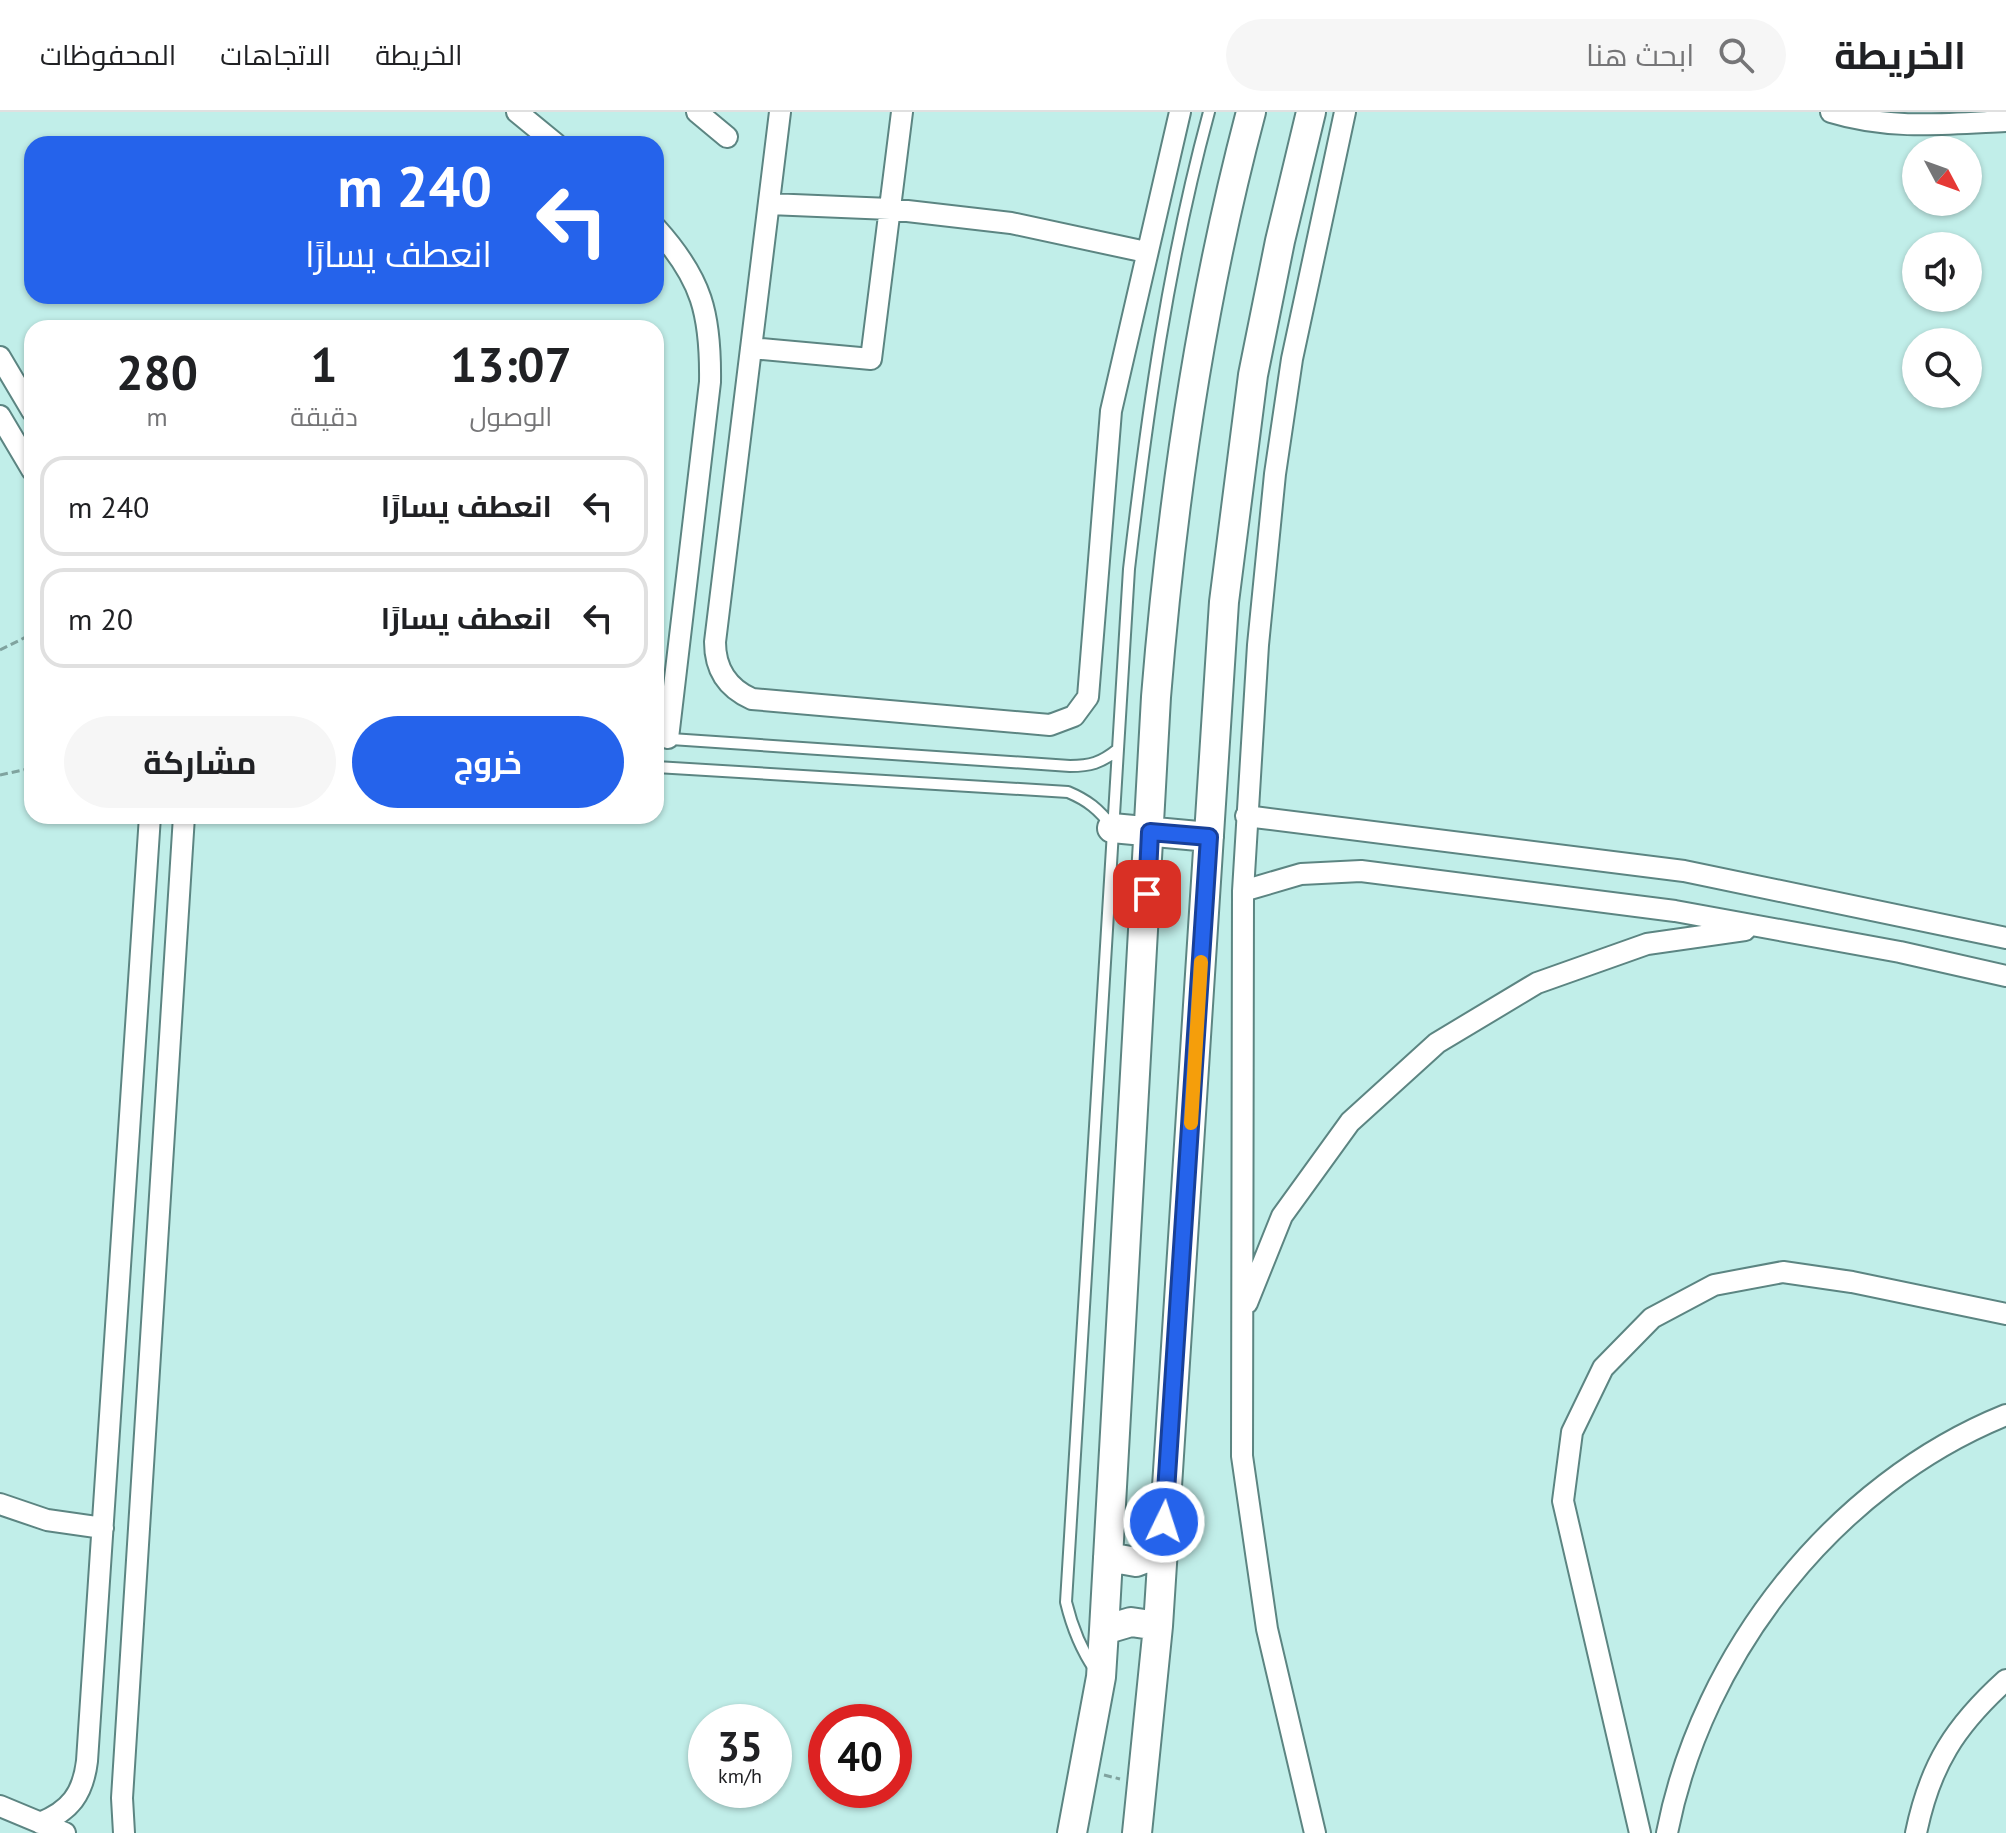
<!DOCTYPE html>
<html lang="ar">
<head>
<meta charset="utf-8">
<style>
  body { margin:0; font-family:"PT Sans",Cairo,sans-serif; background:#f6f6f6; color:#202124; direction:rtl; height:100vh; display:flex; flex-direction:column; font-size:30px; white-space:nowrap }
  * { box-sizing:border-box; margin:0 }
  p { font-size:26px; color:#757577 }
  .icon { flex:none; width:44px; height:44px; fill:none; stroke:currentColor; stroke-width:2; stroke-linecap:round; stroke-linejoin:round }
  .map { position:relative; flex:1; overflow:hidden; direction:ltr }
  .sheet { position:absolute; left:24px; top:208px; width:640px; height:504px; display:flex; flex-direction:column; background:#fff; border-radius:24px; box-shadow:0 2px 6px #0004; direction:rtl }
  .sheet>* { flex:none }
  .guide { position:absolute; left:24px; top:24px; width:640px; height:168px; border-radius:24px; box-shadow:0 2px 6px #0004; direction:rtl; background:#2563eb; color:#fff; overflow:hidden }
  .needle { width:52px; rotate:131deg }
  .tools { position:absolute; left:1902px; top:24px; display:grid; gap:16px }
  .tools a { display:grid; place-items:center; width:80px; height:80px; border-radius:50%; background:#fff; box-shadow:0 2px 6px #0004; font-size:40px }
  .speed { position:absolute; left:688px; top:1592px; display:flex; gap:16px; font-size:40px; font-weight:700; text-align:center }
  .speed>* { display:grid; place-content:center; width:104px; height:104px; border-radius:50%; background:#fff; box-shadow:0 2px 6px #0004; line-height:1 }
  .speed small { font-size:20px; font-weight:400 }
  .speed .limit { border:12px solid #d22; background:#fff; color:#111 }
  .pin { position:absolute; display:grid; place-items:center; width:68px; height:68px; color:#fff; margin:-34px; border-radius:16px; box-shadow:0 4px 12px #0006 }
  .me { position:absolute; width:88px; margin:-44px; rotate:4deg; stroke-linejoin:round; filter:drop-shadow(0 0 6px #0008) }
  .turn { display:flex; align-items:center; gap:28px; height:168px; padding:0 40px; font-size:36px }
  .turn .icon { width:104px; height:104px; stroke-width:2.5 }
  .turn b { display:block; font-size:56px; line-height:68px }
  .eta { display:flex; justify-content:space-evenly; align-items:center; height:136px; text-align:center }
  .eta b { font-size:48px; font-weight:700; line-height:56px }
  .primary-button { display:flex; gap:16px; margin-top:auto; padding:16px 40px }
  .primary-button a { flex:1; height:92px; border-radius:48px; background:#2563eb; color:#fff; font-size:32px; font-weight:700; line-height:92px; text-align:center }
  .primary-button a+a { background:#f6f6f6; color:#202124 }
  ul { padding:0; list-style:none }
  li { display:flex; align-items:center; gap:24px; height:100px; margin:0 16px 12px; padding:0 24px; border:4px solid #e0e0e0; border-radius:24px }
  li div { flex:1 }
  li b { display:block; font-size:30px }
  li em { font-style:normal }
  header { display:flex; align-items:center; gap:48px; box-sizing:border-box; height:112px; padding:0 40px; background:#fff; border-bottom:2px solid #e0e0e0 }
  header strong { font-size:38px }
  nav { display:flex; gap:44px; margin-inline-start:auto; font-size:28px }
  .search { width:560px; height:72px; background:#f6f6f6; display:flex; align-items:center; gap:20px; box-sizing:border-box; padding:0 28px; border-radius:44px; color:#757577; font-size:30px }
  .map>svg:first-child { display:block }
</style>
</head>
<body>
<header>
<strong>الخريطة</strong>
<div class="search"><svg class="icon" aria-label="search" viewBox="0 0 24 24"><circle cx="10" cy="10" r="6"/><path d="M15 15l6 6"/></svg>ابحث هنا</div>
<nav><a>الخريطة</a><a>الاتجاهات</a><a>المحفوظات</a></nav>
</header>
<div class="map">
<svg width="2006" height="1721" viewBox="0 0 2006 1721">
  <rect width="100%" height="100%" fill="#c1eee9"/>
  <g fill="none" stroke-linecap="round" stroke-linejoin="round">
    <defs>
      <path id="lane" d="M 656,626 L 1070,654 C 1090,654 1101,651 1117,638
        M 656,655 L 1068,680 C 1087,688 1099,697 1112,715
        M 1095,1558 C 1080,1536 1072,1515 1066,1490 L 1129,457 C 1147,303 1168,150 1209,0"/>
      <path id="street" d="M 517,0 L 556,32
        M 697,0 L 727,25
        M 780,0 L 715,530 C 715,557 727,576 752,587 L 1050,613 L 1074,604 L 1088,585 L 1111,299 L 1180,0
        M 1831,0 C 1889,18 1946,12 2006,9
        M 769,92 L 890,97 L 1011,111 L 1146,140
        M 656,116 C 702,167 711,202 710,270 L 668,626
        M 751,236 L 871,247 L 902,0
        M 0,245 L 32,299
        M 0,304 L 32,358
        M 1246,704 L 1684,759 L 2006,826
        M 1243,779 L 1301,762 L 1361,759 L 1675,799 L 1900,840 L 2006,864
        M 1247,1191 L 1282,1104 L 1350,1010 L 1437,931 L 1537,871 L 1647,832 L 1745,818
        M 0,1392 L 47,1408 L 103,1416
        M 0,1694 L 65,1721
        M 40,1711 C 70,1699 83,1682 87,1649 L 150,704
        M 124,1721 L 122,1686 L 184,704
        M 1315,1721 L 1267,1517 L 1242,1344 L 1243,779 L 1258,533 L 1275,362 L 1292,247 L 1345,0
        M 1640,1721 L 1563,1389 L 1572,1320 L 1603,1256 L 1652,1206 L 1714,1173 L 1783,1160 L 1852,1170 L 2006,1202
        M 1667,1721 C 1702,1541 1835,1372 2006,1303
        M 1916,1721 C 1930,1653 1955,1614 2006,1568"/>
      <path id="secondary" d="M 1112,716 L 1209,725
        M 1108,1445 L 1136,1450 L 1162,1440
        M 1104,1518 L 1131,1510 L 1158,1514
        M 1072,1721 L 1101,1565 L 1104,1518 L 1156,585 C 1172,387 1200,192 1251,0
        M 1137,1721 L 1158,1514 L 1224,490 L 1253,263 L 1280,129 L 1311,0"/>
    </defs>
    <use href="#lane" stroke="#5c8582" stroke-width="14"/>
    <use href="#street" stroke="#5c8582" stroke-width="24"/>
    <use href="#secondary" stroke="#5c8582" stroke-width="32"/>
    <path stroke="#80a39f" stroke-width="3" stroke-dasharray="8 4" stroke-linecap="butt" d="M 0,538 L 32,522
      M 0,663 L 32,656
      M 1104,1663 L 1120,1667"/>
    <use href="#lane" stroke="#fff" stroke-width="10"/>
    <use href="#street" stroke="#fff" stroke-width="20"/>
    <use href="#secondary" stroke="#fff" stroke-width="28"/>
  </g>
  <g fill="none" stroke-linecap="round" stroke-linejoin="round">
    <defs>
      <path id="route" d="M 1147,782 L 1150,720 L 1209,725 L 1164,1410"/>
    </defs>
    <use href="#route" stroke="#184099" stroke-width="20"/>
    <use href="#route" stroke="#2563eb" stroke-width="14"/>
    <path stroke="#f59e0b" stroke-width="14" d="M 1191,1011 L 1201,850"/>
  </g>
</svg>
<div class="tools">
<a><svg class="needle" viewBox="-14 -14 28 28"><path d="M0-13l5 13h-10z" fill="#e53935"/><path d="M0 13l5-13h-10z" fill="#757577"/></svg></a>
<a><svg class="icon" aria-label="sound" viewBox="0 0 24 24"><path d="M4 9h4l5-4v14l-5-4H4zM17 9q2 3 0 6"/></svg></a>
<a><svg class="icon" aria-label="search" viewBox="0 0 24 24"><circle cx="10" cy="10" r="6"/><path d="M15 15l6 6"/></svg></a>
</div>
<div class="speed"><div>35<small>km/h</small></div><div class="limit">40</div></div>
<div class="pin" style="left:1147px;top:782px;background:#d93025"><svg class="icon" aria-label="arrive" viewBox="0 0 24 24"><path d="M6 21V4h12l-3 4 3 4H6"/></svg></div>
<svg class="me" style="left:1164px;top:1410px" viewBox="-20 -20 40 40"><circle r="17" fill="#2563eb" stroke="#fff" stroke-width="3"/><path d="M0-11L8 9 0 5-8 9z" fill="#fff"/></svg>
<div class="guide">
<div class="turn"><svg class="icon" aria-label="left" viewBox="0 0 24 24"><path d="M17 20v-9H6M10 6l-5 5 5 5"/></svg><div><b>240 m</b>انعطف يسارًا</div></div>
</div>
<section class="sheet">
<div class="eta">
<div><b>13:07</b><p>الوصول</p></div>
<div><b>1</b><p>دقيقة</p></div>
<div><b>280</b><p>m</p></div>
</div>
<ul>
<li><svg class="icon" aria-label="left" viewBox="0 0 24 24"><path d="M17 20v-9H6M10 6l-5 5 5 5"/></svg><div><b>انعطف يسارًا</b></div><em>240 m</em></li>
<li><svg class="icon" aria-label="left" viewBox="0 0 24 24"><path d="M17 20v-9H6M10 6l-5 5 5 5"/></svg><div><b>انعطف يسارًا</b></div><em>20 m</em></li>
</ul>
<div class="primary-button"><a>خروج</a><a>مشاركة</a></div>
</section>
</div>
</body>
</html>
